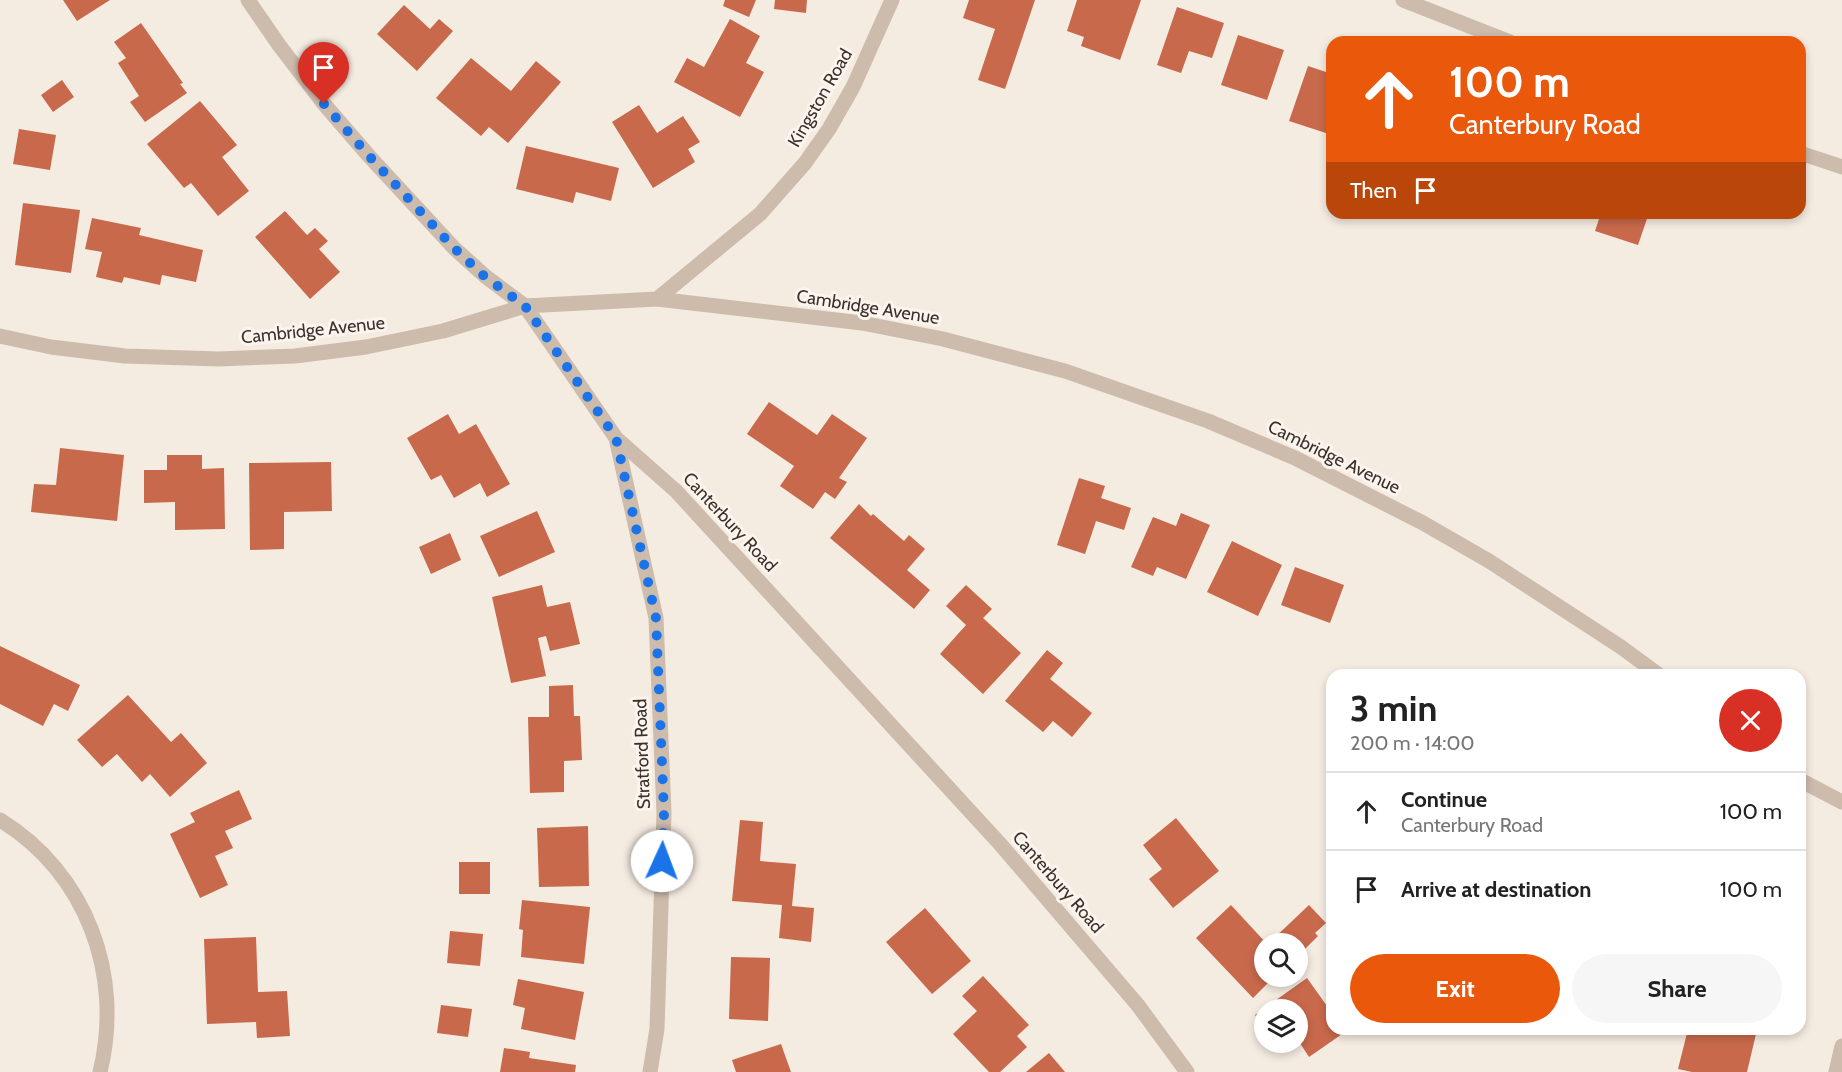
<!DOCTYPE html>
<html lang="en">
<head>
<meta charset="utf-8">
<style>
  body { margin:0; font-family:Cabin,sans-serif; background:#f6f6f6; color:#222; height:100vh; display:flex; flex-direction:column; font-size:22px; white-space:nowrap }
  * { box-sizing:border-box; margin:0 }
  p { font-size:20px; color:#767676 }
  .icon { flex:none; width:33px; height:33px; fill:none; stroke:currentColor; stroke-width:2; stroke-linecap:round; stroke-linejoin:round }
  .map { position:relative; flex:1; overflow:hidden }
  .panel { position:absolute; left:1326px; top:669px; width:480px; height:366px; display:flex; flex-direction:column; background:#fff; border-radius:18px; box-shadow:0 3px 9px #0003 }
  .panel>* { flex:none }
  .banner { position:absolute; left:1326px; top:36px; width:480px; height:183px; border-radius:18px; box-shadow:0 3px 9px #0003; background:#ea580c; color:#fff; overflow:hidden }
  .fabs { position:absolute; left:1254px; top:933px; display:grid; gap:12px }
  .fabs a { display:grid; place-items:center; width:54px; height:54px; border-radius:50%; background:#fff; box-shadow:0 3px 9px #0003; font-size:30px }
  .pin { position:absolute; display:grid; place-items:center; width:51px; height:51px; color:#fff; margin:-62px -26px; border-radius:50% 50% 50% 0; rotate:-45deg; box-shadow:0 0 6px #0007 }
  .pin .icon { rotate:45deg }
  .me { position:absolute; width:66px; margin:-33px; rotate:2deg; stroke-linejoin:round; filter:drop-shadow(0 0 4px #0008) }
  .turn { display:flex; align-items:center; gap:21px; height:126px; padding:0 24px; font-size:27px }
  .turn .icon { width:78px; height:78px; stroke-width:2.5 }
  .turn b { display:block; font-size:42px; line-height:51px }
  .then { display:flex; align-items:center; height:57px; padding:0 24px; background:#0003; gap:12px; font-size:22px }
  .round { display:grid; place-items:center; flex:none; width:63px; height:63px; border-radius:32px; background:#f6f6f6 }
  .summary { display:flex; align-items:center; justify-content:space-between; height:102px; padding:0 24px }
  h1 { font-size:36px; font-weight:700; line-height:45px }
  .primary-button { display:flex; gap:12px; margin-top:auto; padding:12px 24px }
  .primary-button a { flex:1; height:69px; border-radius:36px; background:#ea580c; color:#fff; font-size:24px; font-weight:700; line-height:69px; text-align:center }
  .primary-button a+a { background:#f6f6f6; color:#222 }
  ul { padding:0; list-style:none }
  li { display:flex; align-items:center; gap:18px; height:78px; padding:0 24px; border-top:2px solid #e0e0e0 }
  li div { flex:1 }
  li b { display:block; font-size:22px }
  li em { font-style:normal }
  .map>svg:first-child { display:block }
</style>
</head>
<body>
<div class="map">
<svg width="1842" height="1072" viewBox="0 0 1842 1072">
  <rect width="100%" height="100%" fill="#f4ebe1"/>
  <path fill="#c8694b" d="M 63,0 L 110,0 L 77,21 Z
    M 725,0 L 756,0 L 749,17 L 723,6 Z
    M 775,0 L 807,0 L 806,13 L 774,9 Z
    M 969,0 L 1035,0 L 1005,89 L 978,80 L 995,29 L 963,18 Z
    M 1077,0 L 1141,0 L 1120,60 L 1081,46 L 1084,37 L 1067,31 Z
    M 404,5 L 430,29 L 439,19 L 453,31 L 417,71 L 377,34 Z
    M 1177,7 L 1224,23 L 1212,58 L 1189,51 L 1181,73 L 1157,65 Z
    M 730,19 L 760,36 L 746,63 L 764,72 L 740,117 L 674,82 L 687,58 L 704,67 Z
    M 141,23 L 183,83 L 180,84 L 187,93 L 145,122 L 130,102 L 139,96 L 118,63 L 126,58 L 114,42 Z
    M 1238,35 L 1284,50 L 1267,100 L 1221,85 Z
    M 471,58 L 511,91 L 536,61 L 561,82 L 508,143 L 489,127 L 481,136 L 436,98 Z
    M 1308,66 L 1332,74 L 1332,135 L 1289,121 Z
    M 62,80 L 74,97 L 53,112 L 41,95 Z
    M 200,101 L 237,145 L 222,157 L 249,191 L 218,216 L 191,183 L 184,188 L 147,144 Z
    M 639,105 L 657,133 L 683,116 L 700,142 L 688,149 L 695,162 L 653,188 L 612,122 Z
    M 19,129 L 56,135 L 50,170 L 13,164 Z
    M 526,146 L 619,168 L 611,201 L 576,192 L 573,203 L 516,189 Z
    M 23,203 L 80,210 L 71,273 L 15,265 Z
    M 285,211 L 307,235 L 315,228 L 328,241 L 319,249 L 340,272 L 310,299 L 255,237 Z
    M 1601,213 L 1649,213 L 1638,245 L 1595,231 Z
    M 92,218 L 141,228 L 139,235 L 203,250 L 196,282 L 162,275 L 160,285 L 124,277 L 122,283 L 96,277 L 102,252 L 85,249 Z
    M 769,402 L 817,435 L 832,414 L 867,438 L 839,478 L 847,482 L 835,499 L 825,492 L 813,509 L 780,486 L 794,466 L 747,434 Z
    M 448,414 L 459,434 L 476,424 L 510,484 L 487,497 L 480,483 L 454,498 L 441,475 L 431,480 L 407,438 Z
    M 60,448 L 124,455 L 117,521 L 31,512 L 34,484 L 56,485 Z
    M 167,455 L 202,455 L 202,469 L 224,468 L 225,529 L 175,530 L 175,502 L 144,503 L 144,470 L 167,470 Z
    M 331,462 L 332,511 L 284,512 L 284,549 L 250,550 L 249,463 Z
    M 1079,478 L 1105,486 L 1101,498 L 1131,508 L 1124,530 L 1096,521 L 1085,554 L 1057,545 Z
    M 859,504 L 871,516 L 873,514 L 904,541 L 909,535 L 925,549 L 907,570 L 930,590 L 914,609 L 830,538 Z
    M 537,511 L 555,552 L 499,577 L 480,536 Z
    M 1181,513 L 1210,525 L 1186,579 L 1157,567 L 1153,576 L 1131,567 L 1153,517 L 1176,526 Z
    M 450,533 L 461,560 L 431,574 L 419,547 Z
    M 1232,541 L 1282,565 L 1258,616 L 1207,592 Z
    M 1295,567 L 1344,585 L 1330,623 L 1281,605 Z
    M 542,585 L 547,607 L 570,602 L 580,644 L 550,651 L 546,636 L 538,638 L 546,676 L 511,683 L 492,597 Z
    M 966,585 L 992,609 L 983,618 L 1021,653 L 983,694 L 940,654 L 966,625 L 946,606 Z
    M 0,646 L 80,685 L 68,711 L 54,704 L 43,726 L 0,704 Z
    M 1047,650 L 1063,663 L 1050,679 L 1092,713 L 1072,737 L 1053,721 L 1043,732 L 1005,701 Z
    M 573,685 L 574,716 L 580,716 L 582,760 L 564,761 L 564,792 L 530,793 L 528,717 L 549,717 L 549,686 Z
    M 128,695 L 171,742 L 181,733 L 207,763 L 170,797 L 150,774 L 142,782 L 117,754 L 102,767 L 77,740 Z
    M 239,790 L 252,819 L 225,831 L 233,848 L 215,856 L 228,885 L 200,898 L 170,834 L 195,822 L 190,813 Z
    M 1176,818 L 1219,871 L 1173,908 L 1149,879 L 1162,869 L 1143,845 Z
    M 740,820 L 763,822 L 760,861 L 796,864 L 792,906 L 814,908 L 811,942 L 779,938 L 782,905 L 732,901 Z
    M 588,826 L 589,886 L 539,887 L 537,828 Z
    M 459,862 L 490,862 L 490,894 L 459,894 Z
    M 522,900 L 590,907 L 584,964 L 521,957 L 523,930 L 519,929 Z
    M 1231,905 L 1267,944 L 1264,944 L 1264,976 L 1275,976 L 1253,998 L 1196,938 Z
    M 1309,905 L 1326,923 L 1315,933 L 1318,936 L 1298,956 L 1298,944 L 1268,944 Z
    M 925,908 L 971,961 L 932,994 L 886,942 Z
    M 450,931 L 483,934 L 480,966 L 447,963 Z
    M 256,937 L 258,992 L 287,991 L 290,1036 L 257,1038 L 256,1022 L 207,1024 L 204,939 Z
    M 731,957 L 770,958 L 768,1021 L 729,1019 Z
    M 983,976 L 1029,1025 L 1017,1036 L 1027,1047 L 1000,1072 L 989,1072 L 953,1034 L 977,1011 L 962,996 Z
    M 1307,978 L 1332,1013 L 1332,1029 L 1343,1029 L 1345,1032 L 1309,1057 L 1298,1040 L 1298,1010 L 1264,1010 L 1264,1028 L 1255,1015 Z
    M 518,979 L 584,992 L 575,1040 L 521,1029 L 525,1008 L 513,1005 Z
    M 441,1005 L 472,1009 L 468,1037 L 437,1033 Z
    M 1688,1029 L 1737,1029 L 1756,1034 L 1747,1072 L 1692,1072 L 1678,1069 Z
    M 781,1044 L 791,1072 L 736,1072 L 732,1060 Z
    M 504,1048 L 530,1052 L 529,1058 L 576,1065 L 575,1072 L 500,1072 Z
    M 1049,1053 L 1065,1072 L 1026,1072 Z"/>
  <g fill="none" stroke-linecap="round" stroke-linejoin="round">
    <path stroke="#cdbbac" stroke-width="15" d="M 248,0 L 279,45 L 324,104 L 369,156 L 454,248 L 485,276 L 525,306 L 616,438 L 676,491 L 1001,845 L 1137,1004 L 1187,1072
      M 1403,0 L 1510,42
      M 1800,153 L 1842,167
      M 657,299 L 760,214 L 805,163 L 829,129 L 853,87 L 892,0
      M 0,336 L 51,347 L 125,356 L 219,359 L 295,356 L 366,347 L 443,331 L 525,306 L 657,299 L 862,323 L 943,339 L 1065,371 L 1208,421 L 1295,458 L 1423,523 L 1489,561 L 1621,647 L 1659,675
      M 616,438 L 656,618 L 664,813 L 657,1029 L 650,1072
      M 1800,780 L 1842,802
      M 0,820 C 86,873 124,974 100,1072
      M 1836,1072 L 1842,1046"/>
  </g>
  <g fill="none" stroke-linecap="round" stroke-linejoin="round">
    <path stroke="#1a73e8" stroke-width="10" stroke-dasharray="0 18" d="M 324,104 L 369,156 L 454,248 L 484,276 L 525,306 L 616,438 L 656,618 L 664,813 L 662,861"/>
  </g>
  <g text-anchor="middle" stroke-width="6" stroke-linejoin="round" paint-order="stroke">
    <g font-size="18" fill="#3b302b" stroke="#fbf5ee">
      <text transform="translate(820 98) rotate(-60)" y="6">Kingston Road</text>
      <text transform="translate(868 307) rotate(9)" y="6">Cambridge Avenue</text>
      <text transform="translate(313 330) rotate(-6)" y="6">Cambridge Avenue</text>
      <text transform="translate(1334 457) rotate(26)" y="6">Cambridge Avenue</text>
      <text transform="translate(730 522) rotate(47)" y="6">Canterbury Road</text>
      <text transform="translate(642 754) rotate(-92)" y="6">Stratford Road</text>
      <text transform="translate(1058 882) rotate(49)" y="6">Canterbury Road</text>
    </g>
  </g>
</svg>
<div class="fabs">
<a><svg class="icon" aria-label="search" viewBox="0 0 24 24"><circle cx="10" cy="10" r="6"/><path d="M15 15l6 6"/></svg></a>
<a><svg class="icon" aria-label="layers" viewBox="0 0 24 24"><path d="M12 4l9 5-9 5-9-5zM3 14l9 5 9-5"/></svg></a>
</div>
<div class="pin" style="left:324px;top:104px;background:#d93025"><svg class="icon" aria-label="arrive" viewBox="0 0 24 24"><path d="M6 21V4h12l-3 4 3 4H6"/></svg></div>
<svg class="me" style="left:662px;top:861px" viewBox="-20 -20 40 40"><circle r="19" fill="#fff"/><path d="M0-13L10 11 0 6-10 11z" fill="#1a73e8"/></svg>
<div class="banner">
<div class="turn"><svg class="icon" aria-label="ahead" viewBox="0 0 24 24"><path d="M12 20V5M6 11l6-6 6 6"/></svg><div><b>100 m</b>Canterbury Road</div></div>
<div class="then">Then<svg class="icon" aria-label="arrive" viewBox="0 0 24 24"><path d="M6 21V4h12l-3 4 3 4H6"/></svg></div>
</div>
<section class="panel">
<div class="summary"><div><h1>3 min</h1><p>200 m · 14:00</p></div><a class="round" style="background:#d93025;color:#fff"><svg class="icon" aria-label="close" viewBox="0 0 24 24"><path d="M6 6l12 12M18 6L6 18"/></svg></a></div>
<ul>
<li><svg class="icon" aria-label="ahead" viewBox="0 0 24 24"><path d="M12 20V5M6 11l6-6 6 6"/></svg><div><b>Continue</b><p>Canterbury Road</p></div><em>100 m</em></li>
<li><svg class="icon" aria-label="arrive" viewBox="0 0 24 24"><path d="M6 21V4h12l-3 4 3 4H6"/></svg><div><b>Arrive at destination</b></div><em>100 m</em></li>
</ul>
<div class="primary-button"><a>Exit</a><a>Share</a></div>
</section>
</div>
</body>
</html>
